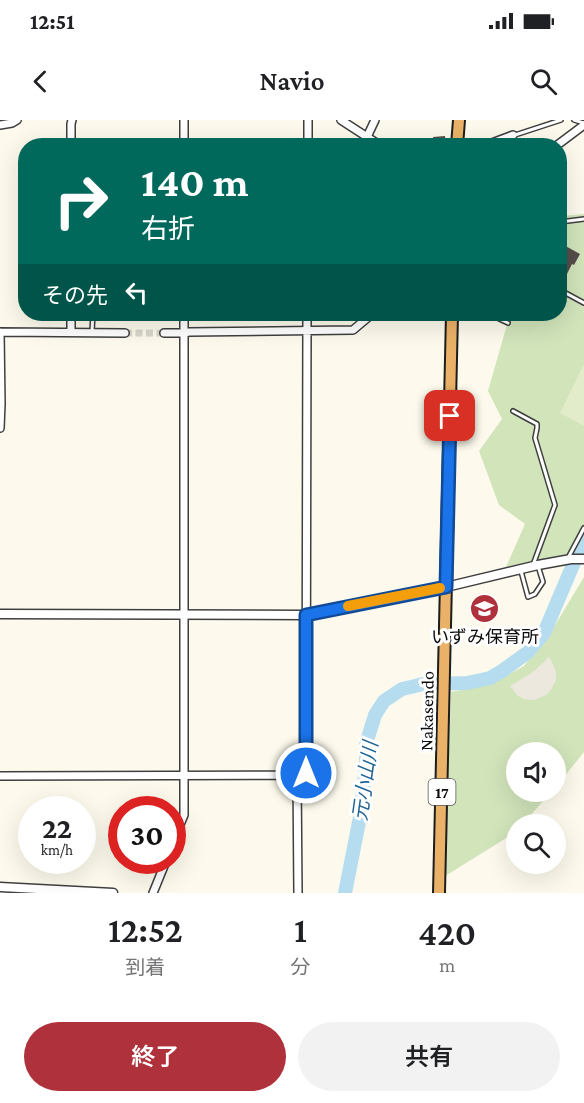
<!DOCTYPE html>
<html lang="ja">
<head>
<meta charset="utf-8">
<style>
  body { margin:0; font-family:"Crimson Pro","Noto Sans JP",serif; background:#f2f2f2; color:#202124; height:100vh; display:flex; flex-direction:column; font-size:22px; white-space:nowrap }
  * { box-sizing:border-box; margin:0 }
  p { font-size:20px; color:#757577 }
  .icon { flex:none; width:33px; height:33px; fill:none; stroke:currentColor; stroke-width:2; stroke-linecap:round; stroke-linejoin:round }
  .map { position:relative; height:773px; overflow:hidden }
  .details { display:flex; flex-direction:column; background:#fff; flex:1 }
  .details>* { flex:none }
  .guide { position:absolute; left:18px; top:18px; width:549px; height:183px; border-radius:24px; box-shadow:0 6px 24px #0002; background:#00695c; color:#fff; overflow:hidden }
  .buttons { position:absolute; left:506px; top:622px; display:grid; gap:12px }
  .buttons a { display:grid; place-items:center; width:60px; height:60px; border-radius:50%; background:#fff; box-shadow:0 6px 24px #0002; font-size:30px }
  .speed { position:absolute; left:18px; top:676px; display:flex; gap:12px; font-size:30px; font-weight:700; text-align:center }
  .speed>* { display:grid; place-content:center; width:78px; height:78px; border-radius:50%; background:#fff; box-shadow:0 6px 24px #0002; line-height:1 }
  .speed small { font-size:15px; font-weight:400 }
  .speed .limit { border:9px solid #d22; background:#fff; color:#111 }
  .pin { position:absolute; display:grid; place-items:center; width:51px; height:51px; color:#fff; margin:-26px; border-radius:12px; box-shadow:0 3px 9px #0006 }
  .me { position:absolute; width:66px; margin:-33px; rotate:0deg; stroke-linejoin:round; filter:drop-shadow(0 0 4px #0008) }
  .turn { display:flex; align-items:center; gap:21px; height:126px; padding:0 24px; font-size:27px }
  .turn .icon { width:78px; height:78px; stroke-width:2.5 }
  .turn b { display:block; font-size:42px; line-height:51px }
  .then { display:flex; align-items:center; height:57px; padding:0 24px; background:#0003; gap:12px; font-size:22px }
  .eta { display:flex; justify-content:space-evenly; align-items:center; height:102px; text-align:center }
  .eta b { font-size:36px; font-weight:600; line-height:42px }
  .action { display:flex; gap:12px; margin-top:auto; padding:12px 24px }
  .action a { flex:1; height:69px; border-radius:36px; background:#af313b; color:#fff; font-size:24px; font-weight:600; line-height:69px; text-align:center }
  .action a+a { background:#f2f2f2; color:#202124 }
  .status { display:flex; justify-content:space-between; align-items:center; height:42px; padding:0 30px; background:#fff; direction:ltr }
  .status svg { height:16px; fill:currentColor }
  header { display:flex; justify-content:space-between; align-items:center; height:78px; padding:0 24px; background:#fff; font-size:27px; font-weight:600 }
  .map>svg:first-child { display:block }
</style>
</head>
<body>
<div class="status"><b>12:51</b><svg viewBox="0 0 49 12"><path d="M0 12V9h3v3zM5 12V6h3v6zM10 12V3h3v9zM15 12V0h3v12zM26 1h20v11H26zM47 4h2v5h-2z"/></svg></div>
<header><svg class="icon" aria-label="back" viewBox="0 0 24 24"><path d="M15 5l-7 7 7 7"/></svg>Navio<svg class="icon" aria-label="search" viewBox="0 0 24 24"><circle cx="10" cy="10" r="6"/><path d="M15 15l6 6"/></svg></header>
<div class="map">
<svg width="584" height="773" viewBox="0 0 584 773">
  <rect width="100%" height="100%" fill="#fdfaed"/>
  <path fill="#d1e4ba" d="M 584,94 L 584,433 L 572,433 L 506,447 L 525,404 L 499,385 L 479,331 L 502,299 L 488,271 L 508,201 L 492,194 L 560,194 L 560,96 Z
    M 584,457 L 584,632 L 555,668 L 555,633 L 516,633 L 516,672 L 551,672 L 522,705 L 516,705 L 516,711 L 513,714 L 445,756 L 451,572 L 470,568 L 500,559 L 524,546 L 549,515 Z"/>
  <path fill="#e2eccb" d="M 584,244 L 584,306 L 560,293 Z"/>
  <path fill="#ece8dd" d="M 549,537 L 552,542 L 556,552 L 556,560 L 551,570 L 546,575 L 534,580 L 524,579 L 518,576 L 510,566 L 533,552 Z"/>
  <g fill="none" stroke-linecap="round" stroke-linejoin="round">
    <path stroke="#b6dcf0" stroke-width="14" d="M 345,773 L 360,697 L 366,645 L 366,624 L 375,595 L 384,581 L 402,569 L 411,567 L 423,564 L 467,563 L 490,558 L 502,551 L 527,533 L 544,513 L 584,419"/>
  </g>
  <path fill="#544d4a" d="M 445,16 L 446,26 L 433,26 L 433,17 Z
    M 560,123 L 580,134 L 574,145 L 572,144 L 564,160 L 560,158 Z"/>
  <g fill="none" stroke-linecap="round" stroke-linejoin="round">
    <path stroke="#d9d6cb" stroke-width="7" stroke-dasharray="7 3.5" stroke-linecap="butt" d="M 125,213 L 164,213"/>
    <defs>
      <path id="service" d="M 574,0 L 584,3
        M 515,15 L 561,0
        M 560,102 L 584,99
        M 560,170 L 584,183
        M 489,194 L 508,203
        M 455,201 L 462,194
        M 92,211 L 93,194
        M 513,291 L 537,304 L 537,308 L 535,318 L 555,385 L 533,445
        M 568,438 L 584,408
        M 521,451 L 528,477 L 535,474 L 543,462 L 538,446"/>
      <path id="minor" d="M 341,0 L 381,26
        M 0,5 L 12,3 L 17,0
        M 367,17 L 375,0
        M 71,26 L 71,4 L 72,0
        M 184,26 L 184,0
        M 308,26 L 308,0
        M 484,26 L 513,15
        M 556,26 L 584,5
        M 71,194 L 71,212
        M 0,212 L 125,213
        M 164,213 L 184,213 L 189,212 L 353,210 L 372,194
        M 0,308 L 1,284 L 0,212
        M 297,655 L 298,773
        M 0,656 L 297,655 L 306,653 L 307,194
        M 172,724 L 184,695 L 184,194
        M 153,773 L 166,741"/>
      <path id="tertiary" d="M 0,494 L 307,495 L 446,467 L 538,445 L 571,439 L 584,439
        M 0,767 L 113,773"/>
      <path id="trunk" d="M 457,26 L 459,0
        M 439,773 L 452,194"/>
    </defs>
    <use href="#service" stroke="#3f3f3f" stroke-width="6"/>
    <use href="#minor" stroke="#3f3f3f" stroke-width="10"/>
    <use href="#tertiary" stroke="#3f3f3f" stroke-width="11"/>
    <use href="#trunk" stroke="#1d1d1d" stroke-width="14"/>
    <use href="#service" stroke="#fff" stroke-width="3"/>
    <use href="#minor" stroke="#fff" stroke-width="7"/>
    <use href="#tertiary" stroke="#fff" stroke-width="8"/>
    <use href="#trunk" stroke="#eab268" stroke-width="10"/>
  </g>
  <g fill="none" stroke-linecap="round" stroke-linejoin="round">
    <defs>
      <path id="route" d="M 306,653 L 306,495 L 446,467 L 450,296"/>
    </defs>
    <use href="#route" stroke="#114b97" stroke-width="15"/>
    <use href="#route" stroke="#1a73e8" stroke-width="10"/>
    <path stroke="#f59e0b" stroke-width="10" d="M 348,486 L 440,468"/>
  </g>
  <defs>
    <symbol id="school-disc" viewBox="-11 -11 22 22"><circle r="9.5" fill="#af313b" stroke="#fff"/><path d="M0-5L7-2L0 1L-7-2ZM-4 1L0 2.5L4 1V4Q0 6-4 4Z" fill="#fff"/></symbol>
  </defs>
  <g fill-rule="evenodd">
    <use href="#school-disc" x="468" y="472" width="33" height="33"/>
  </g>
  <g text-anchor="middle" stroke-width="6" stroke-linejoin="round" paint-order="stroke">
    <rect fill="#fff" stroke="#555" stroke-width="1.5" x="428.5" y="659" width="27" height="26" rx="4.5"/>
    <g font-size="16" font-weight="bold" fill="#0c0c0c">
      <text x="442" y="678">17</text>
    </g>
    <g font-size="18" fill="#0c0c0c" stroke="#fff">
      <text x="485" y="523">いずみ保育所</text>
    </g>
    <g font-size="18" fill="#0c0c0c" stroke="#fff">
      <text transform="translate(427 591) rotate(-89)" y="6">Nakasendo</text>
    </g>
    <g font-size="20" font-style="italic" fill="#226492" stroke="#fff">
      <text transform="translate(365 661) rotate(-82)" y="7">元小山川</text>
    </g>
  </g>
</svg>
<div class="buttons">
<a><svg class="icon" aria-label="sound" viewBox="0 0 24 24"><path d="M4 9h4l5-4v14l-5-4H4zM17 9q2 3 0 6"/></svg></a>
<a><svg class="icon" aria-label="search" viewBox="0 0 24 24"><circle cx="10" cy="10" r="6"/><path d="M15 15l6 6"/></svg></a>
</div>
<div class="speed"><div>22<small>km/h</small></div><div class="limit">30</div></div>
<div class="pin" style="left:450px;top:296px;background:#d93025"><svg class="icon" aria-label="arrive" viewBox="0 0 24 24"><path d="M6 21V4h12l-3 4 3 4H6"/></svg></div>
<svg class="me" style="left:306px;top:653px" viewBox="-20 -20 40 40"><circle r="17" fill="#1a73e8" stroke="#fff" stroke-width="3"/><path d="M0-11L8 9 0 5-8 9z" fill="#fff"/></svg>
<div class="guide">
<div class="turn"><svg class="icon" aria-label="right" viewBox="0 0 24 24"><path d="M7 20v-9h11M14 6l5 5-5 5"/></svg><div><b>140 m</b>右折</div></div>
<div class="then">その先<svg class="icon" aria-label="left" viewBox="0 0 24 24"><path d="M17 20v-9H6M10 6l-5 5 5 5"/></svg></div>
</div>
</div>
<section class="details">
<div class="eta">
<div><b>12:52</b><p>到着</p></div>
<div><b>1</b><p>分</p></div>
<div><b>420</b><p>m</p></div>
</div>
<div class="action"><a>終了</a><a>共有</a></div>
</section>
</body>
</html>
